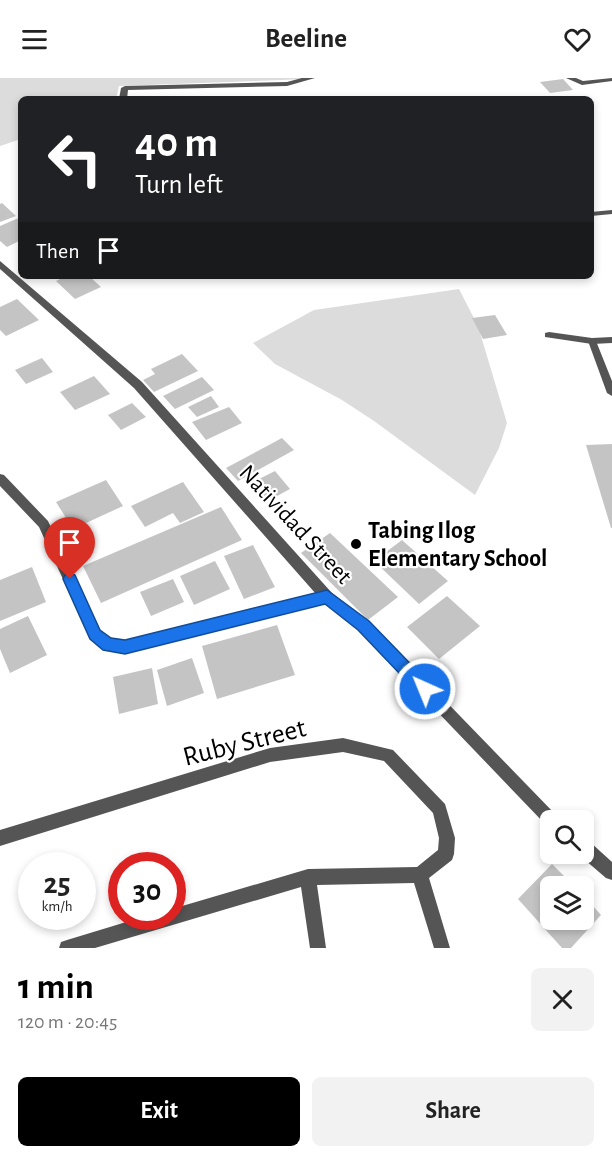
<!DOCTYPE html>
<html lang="en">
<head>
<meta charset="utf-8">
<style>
  body { margin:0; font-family:"Alegreya Sans",sans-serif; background:#f2f2f2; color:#222; height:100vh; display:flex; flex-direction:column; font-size:22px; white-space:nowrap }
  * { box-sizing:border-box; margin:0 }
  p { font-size:20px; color:#767676 }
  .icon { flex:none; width:33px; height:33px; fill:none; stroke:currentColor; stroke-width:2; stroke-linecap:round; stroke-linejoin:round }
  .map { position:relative; height:870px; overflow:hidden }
  .sheet { display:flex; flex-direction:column; background:#fff; flex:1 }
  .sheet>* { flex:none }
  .guide { position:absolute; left:18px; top:18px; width:576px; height:183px; border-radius:9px; box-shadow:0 3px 9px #0003; background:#202124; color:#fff; overflow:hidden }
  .tools { position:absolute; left:540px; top:732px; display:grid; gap:12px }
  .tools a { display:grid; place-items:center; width:54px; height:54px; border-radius:9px; background:#fff; box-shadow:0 3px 9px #0003; font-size:30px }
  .speed { position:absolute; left:18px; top:774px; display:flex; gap:12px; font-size:30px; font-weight:700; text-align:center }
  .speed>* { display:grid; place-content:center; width:78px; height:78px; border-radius:50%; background:#fff; box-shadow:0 3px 9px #0003; line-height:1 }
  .speed small { font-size:15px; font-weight:400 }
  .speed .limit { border:9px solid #d22; background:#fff; color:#111 }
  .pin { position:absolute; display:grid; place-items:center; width:51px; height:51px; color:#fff; margin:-62px -26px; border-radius:50% 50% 50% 0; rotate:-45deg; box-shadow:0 0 6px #0007 }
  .pin .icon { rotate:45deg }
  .me { position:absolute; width:66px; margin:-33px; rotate:316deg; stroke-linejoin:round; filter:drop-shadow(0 0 4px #0008) }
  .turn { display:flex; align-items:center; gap:21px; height:126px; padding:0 18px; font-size:27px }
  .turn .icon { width:78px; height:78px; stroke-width:2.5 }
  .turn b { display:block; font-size:42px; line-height:51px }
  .then { display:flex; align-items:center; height:57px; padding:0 18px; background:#0003; gap:12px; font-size:22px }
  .round { display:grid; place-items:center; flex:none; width:63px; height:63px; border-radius:9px; background:#f2f2f2 }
  .summary { display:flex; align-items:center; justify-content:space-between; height:102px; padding:0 18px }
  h1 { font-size:36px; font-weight:700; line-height:45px; color:#000 }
  .action { display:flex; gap:12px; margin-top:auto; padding:12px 18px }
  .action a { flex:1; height:69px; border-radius:9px; background:#000; color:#fff; font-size:24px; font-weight:700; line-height:69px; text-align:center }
  .action a+a { background:#f2f2f2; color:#222 }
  header { display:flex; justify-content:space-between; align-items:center; height:78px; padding:0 18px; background:#fff; font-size:27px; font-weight:700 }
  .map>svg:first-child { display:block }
</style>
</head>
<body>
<header><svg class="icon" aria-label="menu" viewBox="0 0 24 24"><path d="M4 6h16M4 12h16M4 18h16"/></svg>Beeline<svg class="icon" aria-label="heart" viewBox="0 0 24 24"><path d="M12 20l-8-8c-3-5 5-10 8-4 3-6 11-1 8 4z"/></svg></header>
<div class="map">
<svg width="612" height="870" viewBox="0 0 612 870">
  <rect width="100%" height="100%" fill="#fff"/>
  <path fill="#dcdcdc" d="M 0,0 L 307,0 L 307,1 L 119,8 L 116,21 L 21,21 L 21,61 L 0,68 Z
    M 459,211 L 478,248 L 507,345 L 499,370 L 475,417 L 374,343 L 342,322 L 275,286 L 253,265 L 314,232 Z"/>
  <path fill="#c4c4c4" d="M 563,1 L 573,12 L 550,15 L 540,4 Z
    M 2,125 L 16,138 L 0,144 L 0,126 Z
    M 21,139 L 21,162 L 7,169 L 0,163 L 0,148 Z
    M 66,198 L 89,198 L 101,209 L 75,221 L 56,203 Z
    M 17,221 L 39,242 L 6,258 L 0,252 L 0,229 Z
    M 495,237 L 507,257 L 483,261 L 472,240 Z
    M 182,276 L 198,293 L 154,314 L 143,302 L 155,296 L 151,291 Z
    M 42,280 L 53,294 L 26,306 L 15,292 Z
    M 94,298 L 110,316 L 75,332 L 60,314 Z
    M 202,299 L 214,312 L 175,331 L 163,318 Z
    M 211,318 L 219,329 L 197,339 L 188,329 Z
    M 132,325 L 146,339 L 121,352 L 108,337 Z
    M 229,329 L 242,345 L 206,362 L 192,344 Z
    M 282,360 L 294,372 L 238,403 L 226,390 Z
    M 612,366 L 612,450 L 611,450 L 586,367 Z
    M 275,393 L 290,411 L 264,425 L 249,406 Z
    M 106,402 L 123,428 L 73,451 L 56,424 Z
    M 183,404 L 204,434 L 180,445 L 173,435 L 145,449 L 131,428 Z
    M 221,429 L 242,462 L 101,525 L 83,488 Z
    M 330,455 L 398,519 L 368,542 L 301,475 Z
    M 402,462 L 448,503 L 419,526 L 374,483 Z
    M 253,467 L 275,509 L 244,521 L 224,478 Z
    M 215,483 L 230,511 L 194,527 L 180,498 Z
    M 32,489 L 46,524 L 0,543 L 0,502 Z
    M 173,501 L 184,524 L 151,538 L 140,514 Z
    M 447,518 L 480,548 L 439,581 L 407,549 Z
    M 28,538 L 47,577 L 10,595 L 0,571 L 0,551 Z
    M 277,547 L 295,597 L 217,621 L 202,568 Z
    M 192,580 L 204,615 L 167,628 L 157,592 Z
    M 152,590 L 158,626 L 119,636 L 113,599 Z
    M 552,786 L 574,808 L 550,808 L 550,842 L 584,842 L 584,818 L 601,837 L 571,870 L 562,870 L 518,821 Z"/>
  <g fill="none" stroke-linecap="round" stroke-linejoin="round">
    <path fill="#555" fill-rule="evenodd" d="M 612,132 L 612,136 L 591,138 L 591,134 Z
      M 592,260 L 596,263 L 612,303 L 612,318 L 607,315 L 588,263 Z"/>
    <path fill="#555" fill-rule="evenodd" d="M 302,0 L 315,0 L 287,8 L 128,12 L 127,21 L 119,21 L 121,10 L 125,8 L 287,4 Z
      M 566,0 L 576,0 L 583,3 L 612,0 L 612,3 L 582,7 Z
      M 0,183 L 142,304 L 332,515 L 368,543 L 556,737 L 559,742 L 550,742 L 550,750 L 546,747 L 358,551 L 325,525 L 125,575 L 103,571 L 90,560 L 39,449 L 0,408 L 0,396 L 4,397 L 48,443 L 100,552 L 111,561 L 125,563 L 316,516 L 134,310 L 0,191 Z
      M 549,254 L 592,260 L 612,259 L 612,265 L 592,266 L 545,259 L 545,255 Z
      M 343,660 L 393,672 L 445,726 L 455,760 L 454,776 L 452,782 L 429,800 L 450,870 L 434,870 L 414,805 L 317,807 L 326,870 L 310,870 L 301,809 L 95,870 L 59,870 L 61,864 L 67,862 L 146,838 L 172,838 L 172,831 L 308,791 L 417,789 L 438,772 L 439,760 L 433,735 L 384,683 L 343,674 L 270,684 L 0,768 L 0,752 L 270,670 Z
      M 584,762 L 590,764 L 612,784 L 612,802 L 606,800 L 578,776 L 584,776 Z"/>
  </g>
  <path fill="#1a73e8" stroke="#114b97" stroke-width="1.5" d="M 70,495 L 75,497 L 100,552 L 111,560 L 125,562 L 327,512 L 369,543 L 430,606 L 433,611 L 430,616 L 425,619 L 419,616 L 358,552 L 325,526 L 125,576 L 103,572 L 90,561 L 63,501 L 65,497 Z"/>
  <circle fill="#000" stroke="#fff" stroke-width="2" cx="356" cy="466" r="6"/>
  <g text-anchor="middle" stroke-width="4.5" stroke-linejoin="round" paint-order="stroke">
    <g font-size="24" fill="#000" stroke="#fff">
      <text transform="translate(296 446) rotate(47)" y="8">Natividad Street</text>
    </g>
    <g font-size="24" font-weight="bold" fill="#000" stroke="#fff" text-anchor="start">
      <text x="368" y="460">Tabing Ilog<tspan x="368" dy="28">Elementary School</tspan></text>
    </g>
    <g font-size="28" fill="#000" stroke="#fff">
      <text transform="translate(244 663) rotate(-14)" y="10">Ruby Street</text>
    </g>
  </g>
</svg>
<div class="tools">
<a><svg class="icon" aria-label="search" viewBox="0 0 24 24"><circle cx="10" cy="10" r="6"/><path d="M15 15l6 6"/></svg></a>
<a><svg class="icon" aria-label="layers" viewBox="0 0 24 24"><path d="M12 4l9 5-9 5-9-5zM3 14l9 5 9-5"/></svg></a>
</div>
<div class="speed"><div>25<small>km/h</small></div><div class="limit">30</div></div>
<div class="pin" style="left:70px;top:501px;background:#d93025"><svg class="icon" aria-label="arrive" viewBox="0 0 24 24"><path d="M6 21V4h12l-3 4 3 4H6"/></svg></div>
<svg class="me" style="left:425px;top:611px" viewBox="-20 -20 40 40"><circle r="17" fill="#1a73e8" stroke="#fff" stroke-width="3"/><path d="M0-11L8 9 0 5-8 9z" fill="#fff"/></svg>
<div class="guide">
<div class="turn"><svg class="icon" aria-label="left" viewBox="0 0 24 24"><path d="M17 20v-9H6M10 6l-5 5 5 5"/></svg><div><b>40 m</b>Turn left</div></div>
<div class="then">Then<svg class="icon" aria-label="arrive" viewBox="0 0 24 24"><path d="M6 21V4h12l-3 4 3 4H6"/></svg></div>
</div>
</div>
<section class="sheet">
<div class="summary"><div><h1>1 min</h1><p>120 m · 20:45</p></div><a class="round"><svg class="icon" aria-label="close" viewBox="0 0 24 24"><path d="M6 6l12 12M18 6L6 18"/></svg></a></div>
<div class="action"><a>Exit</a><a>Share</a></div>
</section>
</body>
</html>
